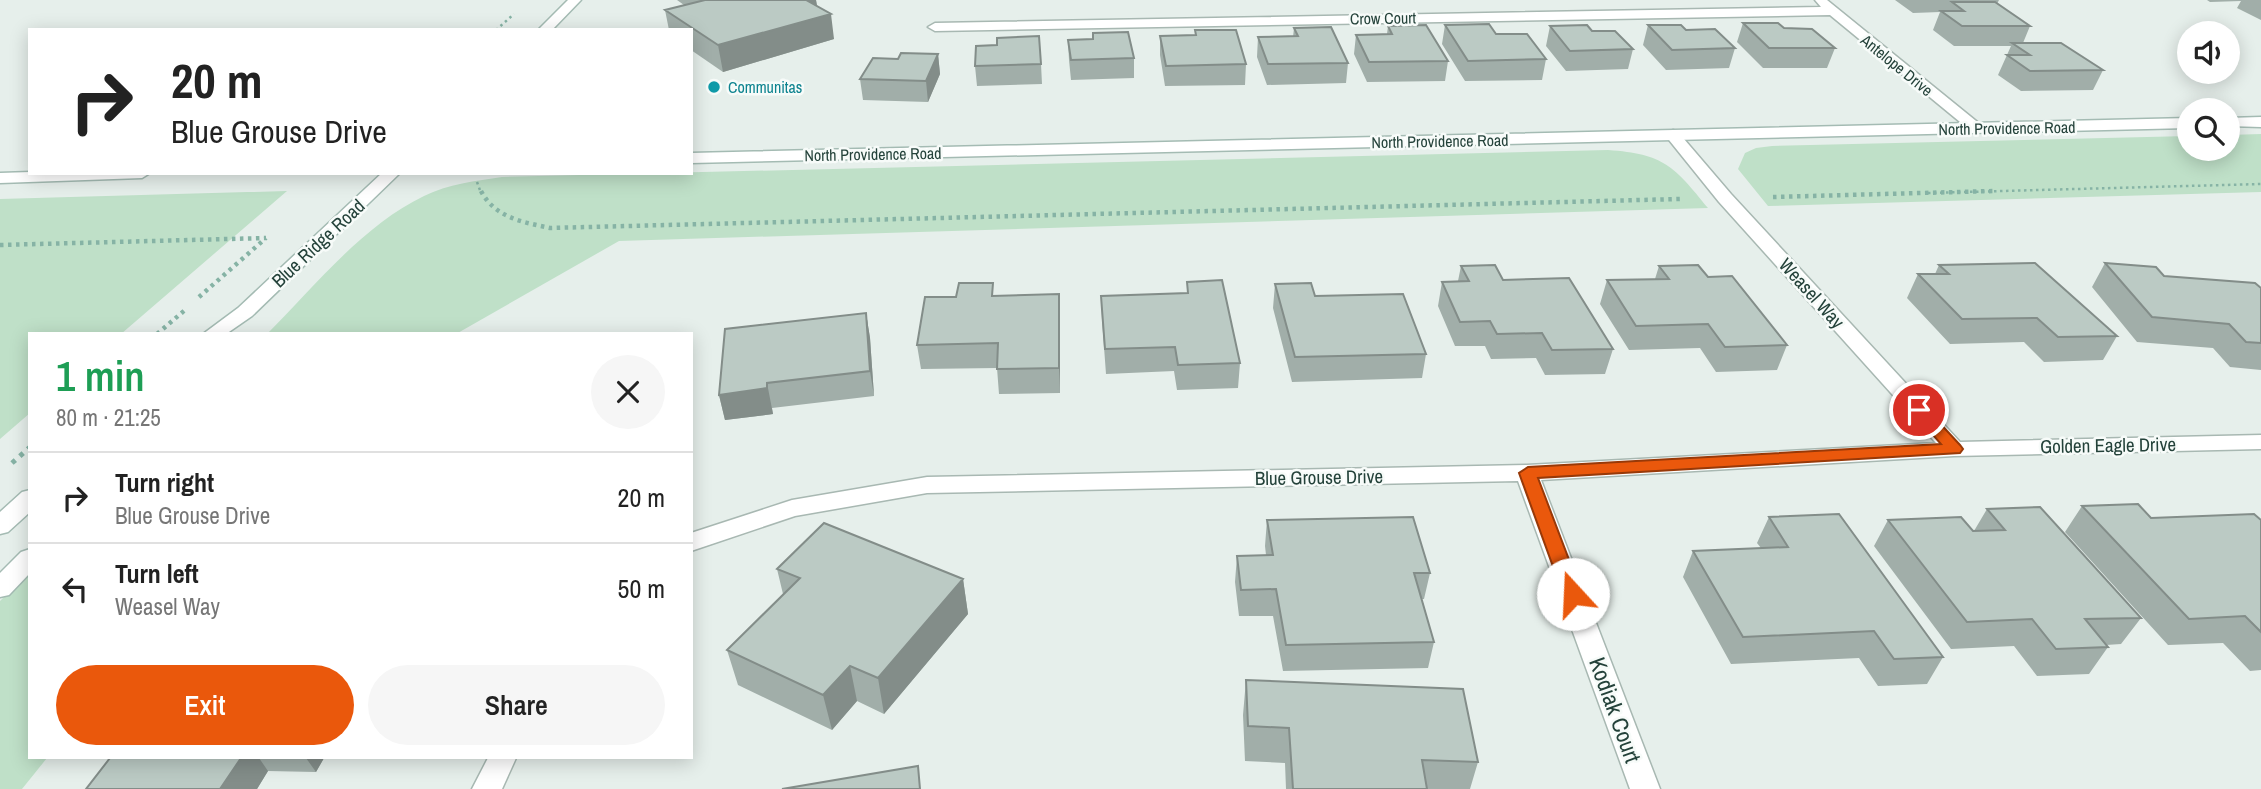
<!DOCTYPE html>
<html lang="en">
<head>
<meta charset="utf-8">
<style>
  body { margin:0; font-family:"Archivo Narrow",sans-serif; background:#f6f6f6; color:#222; height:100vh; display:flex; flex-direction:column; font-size:26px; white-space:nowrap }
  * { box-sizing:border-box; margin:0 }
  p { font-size:23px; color:#767676 }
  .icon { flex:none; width:38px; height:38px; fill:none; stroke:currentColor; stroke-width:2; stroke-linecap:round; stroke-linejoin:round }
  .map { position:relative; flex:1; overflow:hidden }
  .drawer { position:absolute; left:28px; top:332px; width:665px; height:427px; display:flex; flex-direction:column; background:#fff; border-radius:0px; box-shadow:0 4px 18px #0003 }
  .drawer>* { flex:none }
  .hud { position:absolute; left:28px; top:28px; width:665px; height:147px; border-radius:0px; box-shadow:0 4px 18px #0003; background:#fff; color:#222; overflow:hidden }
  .buttons { position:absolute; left:2177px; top:21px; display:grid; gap:14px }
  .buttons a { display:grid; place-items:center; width:63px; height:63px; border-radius:50%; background:#fff; box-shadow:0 4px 18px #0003; font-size:35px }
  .pin { position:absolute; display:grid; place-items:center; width:60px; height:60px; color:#fff; margin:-30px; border:4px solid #fff; border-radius:50%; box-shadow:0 2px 7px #0007 }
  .me { position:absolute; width:77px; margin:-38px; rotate:340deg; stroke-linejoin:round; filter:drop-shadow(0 0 5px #0008) }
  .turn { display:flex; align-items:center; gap:24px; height:147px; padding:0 28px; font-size:32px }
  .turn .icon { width:91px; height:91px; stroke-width:2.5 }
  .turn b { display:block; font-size:49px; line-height:60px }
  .round { display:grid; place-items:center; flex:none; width:74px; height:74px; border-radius:37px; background:#f6f6f6 }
  .summary { display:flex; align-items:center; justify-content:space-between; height:119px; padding:0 28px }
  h1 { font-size:42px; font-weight:600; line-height:52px; color:#1e9e55 }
  .button { display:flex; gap:14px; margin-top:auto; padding:14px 28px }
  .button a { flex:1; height:80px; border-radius:42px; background:#ea580c; color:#fff; font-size:28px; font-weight:600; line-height:80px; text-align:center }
  .button a+a { background:#f6f6f6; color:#222 }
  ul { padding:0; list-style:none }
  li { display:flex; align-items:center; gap:21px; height:91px; padding:0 28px; border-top:2px solid #e0e0e0 }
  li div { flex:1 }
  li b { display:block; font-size:26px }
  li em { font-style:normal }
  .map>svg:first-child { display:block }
</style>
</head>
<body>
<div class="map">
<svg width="2261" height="789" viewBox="0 0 2261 789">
  <rect width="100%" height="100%" fill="#e6efeb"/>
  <path fill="#bfe0c8" d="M 2261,134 L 2261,192 L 1768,206 L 1738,169 L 1745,153 L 1756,148 L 1772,146 L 2189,136 L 2189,149 L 2228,149 L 2228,135 Z
    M 1608,150 C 1664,154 1674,166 1708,208 L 619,241 L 456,334 L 267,334 C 314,287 363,225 424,196 C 448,184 476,181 502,177 Z
    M 287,191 L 121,334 L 30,334 L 30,413 L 0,439 L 0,199 Z
    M 30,571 L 30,758 L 47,758 L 22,789 L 0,789 L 0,601 Z"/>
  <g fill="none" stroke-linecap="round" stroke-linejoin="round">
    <defs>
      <path id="street" d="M 1815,0 L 1827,0 L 1981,125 L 1984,128 L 1981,131 L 1971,131 L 1830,15 L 935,31 L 928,27 L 935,23 L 1821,7 Z
        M 1673,130 L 1678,132 L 1731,194 L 1960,442 L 2261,435 L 2261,449 L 1954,456 L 1541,480 L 1660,789 L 1630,789 L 1518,481 L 927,493 L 795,516 L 691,551 L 691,533 L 792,500 L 927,477 L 1527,465 L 1936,443 L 1719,202 L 1665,135 Z
        M 488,758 L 516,758 L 502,789 L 472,789 Z"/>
      <path id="secondary" d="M 568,0 L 581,0 L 552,30 L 538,30 Z
        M 2261,117 L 2261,127 L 2228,126 L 2228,118 Z
        M 2189,118 L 2189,128 L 691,163 L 691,153 Z
        M 30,172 L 30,173 L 150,173 L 142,178 L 0,183 L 0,173 Z
        M 382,173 L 400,173 L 252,316 L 226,334 L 203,334 L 238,308 Z
        M 30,490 L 30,512 L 8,532 L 0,534 L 0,512 L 22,492 Z
        M 30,549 L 30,573 L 9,595 L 0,597 L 0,573 L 21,552 Z"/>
    </defs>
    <use href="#street" stroke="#a8b8b2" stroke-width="3"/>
    <use href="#secondary" stroke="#a4bbb3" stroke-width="3"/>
    <path stroke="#86b3a5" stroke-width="2.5" stroke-dasharray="2.5 3.5" stroke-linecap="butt" d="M 496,30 L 514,14
      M 477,182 L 481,193
      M 1928,193 L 2261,184"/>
    <path stroke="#86b3a5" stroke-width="4.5" stroke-dasharray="3.5 4.5" stroke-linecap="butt" d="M 481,191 C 495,218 523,222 550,228 L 1680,199
      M 1773,197 L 1994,191
      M 0,245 L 266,238
      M 199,297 L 266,238
      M 157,334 L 185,310
      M 28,449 L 30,447"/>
    <path stroke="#86b3a5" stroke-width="5" stroke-dasharray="4.5 6" stroke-linecap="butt" d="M 12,463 L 30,447"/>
    <use href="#street" fill="#fff" fill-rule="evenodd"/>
    <use href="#secondary" fill="#fff" fill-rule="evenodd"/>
  </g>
  <path fill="#a1aea9" d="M 677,0 L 816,0 L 817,6 L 816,6 L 834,39 L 723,72 L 691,50 L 691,30 L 669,30 L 665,10 L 684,5 Z
    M 1895,0 L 1999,0 L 1997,4 L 2030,26 L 2023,43 L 2103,70 L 2093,90 L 2021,91 L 1998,75 L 2011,46 L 1954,46 L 1933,30 L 1940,12 L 1913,13 Z
    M 2207,0 L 2261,0 L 2261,20 L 2237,8 L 2241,1 L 2210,2 Z
    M 1743,23 L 1784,28 L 1835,48 L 1827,68 L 1763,68 L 1737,42 Z
    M 1445,25 L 1496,34 L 1546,59 L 1542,80 L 1465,81 L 1442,44 Z
    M 1648,25 L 1686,30 L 1735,48 L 1729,68 L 1666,70 L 1643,45 Z
    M 1388,26 L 1448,61 L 1445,81 L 1367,82 L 1354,54 L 1356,35 L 1387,34 Z
    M 1550,26 L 1592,31 L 1633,49 L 1628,69 L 1566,71 L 1546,46 Z
    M 1294,28 L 1348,63 L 1346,83 L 1267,85 L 1257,57 L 1258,37 L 1293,37 Z
    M 1195,30 L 1246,64 L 1245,85 L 1165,86 L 1160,55 L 1160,36 L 1195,35 Z
    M 1068,40 L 1134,58 L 1134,78 L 1071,80 L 1069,60 Z
    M 938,54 L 940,74 L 928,102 L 863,100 L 860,79 Z
    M 1041,64 L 1042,84 L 977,86 L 975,66 Z
    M 2105,263 L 2164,276 L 2261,288 L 2261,370 L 2230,367 L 2213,348 L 2137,342 L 2092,287 Z
    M 1939,265 L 2117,336 L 2103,360 L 2044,362 L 2024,342 L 1950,344 L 1907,298 L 1918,274 L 1935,274 Z
    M 1461,266 L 1503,280 L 1613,349 L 1605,374 L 1545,375 L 1536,358 L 1491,359 L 1485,346 L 1455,346 L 1438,306 L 1442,282 L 1458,281 Z
    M 1659,266 L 1708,277 L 1787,345 L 1777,370 L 1716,372 L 1700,348 L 1629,350 L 1600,304 L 1607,280 L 1655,279 Z
    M 1187,282 L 1240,363 L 1238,388 L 1177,390 L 1174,371 L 1106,374 L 1102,320 L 1101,296 L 1187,293 Z
    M 1275,284 L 1315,296 L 1426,354 L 1422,378 L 1292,382 L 1273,308 Z
    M 1059,294 L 1060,393 L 999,394 L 997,368 L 921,369 L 917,345 L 994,296 Z
    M 866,313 L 870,338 L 874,396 L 772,408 L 773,414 L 725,420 L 719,395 Z
    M 2082,506 L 2151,518 L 2261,520 L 2261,670 L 2250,671 L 2223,643 L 2168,645 L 2065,532 Z
    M 1987,509 L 2141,618 L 2121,644 L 2106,645 L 2108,647 L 2089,674 L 2037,676 L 2014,646 L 1951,649 L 1874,546 L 1888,520 L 1974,531 Z
    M 1769,517 L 1943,657 L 1927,684 L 1878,686 L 1859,658 L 1731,664 L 1683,577 L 1693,551 L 1761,548 L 1757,543 Z
    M 1267,520 L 1430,573 L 1424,599 L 1422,599 L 1434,642 L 1428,668 L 1283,671 L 1273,616 L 1239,616 L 1235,582 L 1237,556 L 1266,555 L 1265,546 Z
    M 777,569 L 963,579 L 968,614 L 884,714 L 857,701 L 832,730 L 738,685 L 727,650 L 783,594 Z
    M 1246,680 L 1478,762 L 1470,789 L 1286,789 L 1285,763 L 1245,761 L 1243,715 Z
    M 110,758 L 324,758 L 316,772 L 268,771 L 257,789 L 86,789 Z"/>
  <path fill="#838d89" d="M 787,0 L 816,0 L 817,6 L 789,13 Z
    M 831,14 L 834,39 L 723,72 L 718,45 Z
    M 938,54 L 940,74 L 928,102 L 926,81 Z
    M 1059,294 L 1060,318 L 1060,393 L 1059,368 Z
    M 866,313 L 870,338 L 874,396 L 870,371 Z
    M 767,383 L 773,414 L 725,420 L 719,395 Z
    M 963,579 L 968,614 L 884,714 L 878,678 Z
    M 850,666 L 857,701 L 832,730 L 823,695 Z
    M 241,758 L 259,758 L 268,771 L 257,789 L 220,789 Z
    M 306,758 L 324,758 L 316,772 Z"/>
  <path fill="#bbcac4" stroke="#838d89" stroke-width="2" d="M 705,0 L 806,0 L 831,14 L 718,45 L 665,10 Z
    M 1952,2 L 1995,2 L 2030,26 L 1962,26 L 1941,11 L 1964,11 Z
    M 1743,23 L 1778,23 L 1784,28 L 1812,29 L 1835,48 L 1769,48 Z
    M 1489,24 L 1496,34 L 1527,34 L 1546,59 L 1468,61 L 1445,25 Z
    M 1426,25 L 1448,61 L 1369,62 L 1356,35 L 1392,34 L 1388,26 Z
    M 1587,25 L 1592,31 L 1615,31 L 1633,49 L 1570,51 L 1550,26 Z
    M 1648,25 L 1681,25 L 1686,30 L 1715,29 L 1735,48 L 1672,50 Z
    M 1331,27 L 1348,63 L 1268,64 L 1258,37 L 1298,36 L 1294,28 Z
    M 1195,30 L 1236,30 L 1246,64 L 1166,66 L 1160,36 L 1196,35 Z
    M 1128,32 L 1134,58 L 1071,60 L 1068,40 L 1093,39 L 1093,33 Z
    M 1039,36 L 1041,64 L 975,66 L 976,46 L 997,45 L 997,38 Z
    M 2012,43 L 2061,43 L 2103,70 L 2030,71 L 2007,55 L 2030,55 Z
    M 901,53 L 938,54 L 926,81 L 860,79 L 873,58 L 898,59 Z
    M 2035,263 L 2117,336 L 2058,337 L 2037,318 L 1962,319 L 1918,274 L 1949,274 L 1939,265 Z
    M 2105,263 L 2156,267 L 2164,276 L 2255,283 L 2261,288 L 2261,343 L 2246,342 L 2229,324 L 2152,317 Z
    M 1495,265 L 1503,280 L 1569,278 L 1613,349 L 1552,350 L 1542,333 L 1497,334 L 1490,321 L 1460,322 L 1442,282 L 1469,281 L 1461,266 Z
    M 1698,265 L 1708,277 L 1732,276 L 1787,345 L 1725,347 L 1708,324 L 1636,326 L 1607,280 L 1669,279 L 1659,266 Z
    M 1222,280 L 1240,363 L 1178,365 L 1175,347 L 1105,349 L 1101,296 L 1188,293 L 1187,282 Z
    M 959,283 L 993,283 L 992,296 L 1059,294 L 1059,368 L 997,369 L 998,343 L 917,345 L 925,297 L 956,297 Z
    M 1311,283 L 1315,296 L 1403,294 L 1426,354 L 1295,357 L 1275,284 Z
    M 866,313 L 870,371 L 767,383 L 767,388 L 719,395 L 725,329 Z
    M 2138,504 L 2151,518 L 2254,514 L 2261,520 L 2261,632 L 2245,616 L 2189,619 L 2082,506 Z
    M 2040,507 L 2141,618 L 2085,619 L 2108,647 L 2056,649 L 2032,619 L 1967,622 L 1888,520 L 1961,517 L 1973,531 L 2005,530 L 1987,509 Z
    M 1839,514 L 1943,657 L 1894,659 L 1874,631 L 1743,637 L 1693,551 L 1788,547 L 1769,517 Z
    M 1413,517 L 1430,573 L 1414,573 L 1434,642 L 1286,645 L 1276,589 L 1241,590 L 1237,556 L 1273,555 L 1267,520 Z
    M 824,523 L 963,579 L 878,678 L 850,666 L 823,695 L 727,650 L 800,578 L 777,569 Z
    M 1246,680 L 1463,689 L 1478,762 L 1422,760 L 1427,789 L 1293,789 L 1289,728 L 1248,726 Z
    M 110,758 L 241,758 L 220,789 L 86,789 Z
    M 918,766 L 920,789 L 782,789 Z"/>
  <path fill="#ea580c" stroke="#983908" stroke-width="2" d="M 1919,405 L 1925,407 L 1960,445 L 1963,449 L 1960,453 L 1538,478 L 1582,594 L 1579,600 L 1566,600 L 1563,594 L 1519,473 L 1528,467 L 1941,444 L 1911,410 Z"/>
  <circle fill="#0f9aa8" stroke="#f7fbf9" stroke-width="2.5" cx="714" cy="87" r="7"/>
  <g text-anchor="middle" stroke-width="5" stroke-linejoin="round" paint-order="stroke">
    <g font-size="16" fill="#24423a" stroke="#f7fbf9">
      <text transform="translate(1383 18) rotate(-1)" y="6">Crow Court</text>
      <text transform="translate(1897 65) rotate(39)" y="6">Antelope Drive</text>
      <text transform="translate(2007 128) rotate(-1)" y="6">North Providence Road</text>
      <text transform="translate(1440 141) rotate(-1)" y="6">North Providence Road</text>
      <text transform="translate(873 154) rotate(-1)" y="6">North Providence Road</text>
    </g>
    <g font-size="16" fill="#0d838f" stroke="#f7fbf9" text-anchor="start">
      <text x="728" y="93">Communitas</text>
    </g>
    <g font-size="19" fill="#24423a" stroke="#f7fbf9">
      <text transform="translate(318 243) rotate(-43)" y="7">Blue Ridge Road</text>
      <text transform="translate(1812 293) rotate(48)" y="7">Weasel Way</text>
      <text transform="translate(2108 445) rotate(-1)" y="7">Golden Eagle Drive</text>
      <text transform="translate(1319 477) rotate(-1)" y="7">Blue Grouse Drive</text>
    </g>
    <g font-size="23" fill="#24423a" stroke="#f7fbf9">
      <text transform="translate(1615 710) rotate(70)" y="8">Kodiak Court</text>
    </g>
  </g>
</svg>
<div class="buttons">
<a><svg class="icon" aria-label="sound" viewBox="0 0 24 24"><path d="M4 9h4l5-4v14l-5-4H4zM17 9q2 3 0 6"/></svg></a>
<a><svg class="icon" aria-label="search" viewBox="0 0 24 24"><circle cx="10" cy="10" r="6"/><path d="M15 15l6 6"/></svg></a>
</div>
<div class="pin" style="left:1919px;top:410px;background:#d93025"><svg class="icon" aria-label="arrive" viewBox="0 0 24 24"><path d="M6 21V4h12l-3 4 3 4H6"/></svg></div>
<svg class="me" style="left:1573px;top:594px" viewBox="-20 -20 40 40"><circle r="19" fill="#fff"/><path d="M0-13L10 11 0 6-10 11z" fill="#ea580c"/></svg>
<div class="hud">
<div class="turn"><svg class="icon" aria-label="right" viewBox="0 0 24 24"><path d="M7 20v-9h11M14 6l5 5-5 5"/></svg><div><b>20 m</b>Blue Grouse Drive</div></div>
</div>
<section class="drawer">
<div class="summary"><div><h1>1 min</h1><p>80 m · 21:25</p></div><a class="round"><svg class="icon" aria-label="close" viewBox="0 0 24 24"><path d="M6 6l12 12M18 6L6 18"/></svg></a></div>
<ul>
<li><svg class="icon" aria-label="right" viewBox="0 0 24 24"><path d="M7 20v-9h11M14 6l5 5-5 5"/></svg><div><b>Turn right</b><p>Blue Grouse Drive</p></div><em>20 m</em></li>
<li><svg class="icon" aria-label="left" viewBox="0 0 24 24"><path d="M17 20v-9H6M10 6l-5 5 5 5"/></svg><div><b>Turn left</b><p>Weasel Way</p></div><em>50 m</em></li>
</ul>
<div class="button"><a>Exit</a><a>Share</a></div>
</section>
</div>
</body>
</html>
